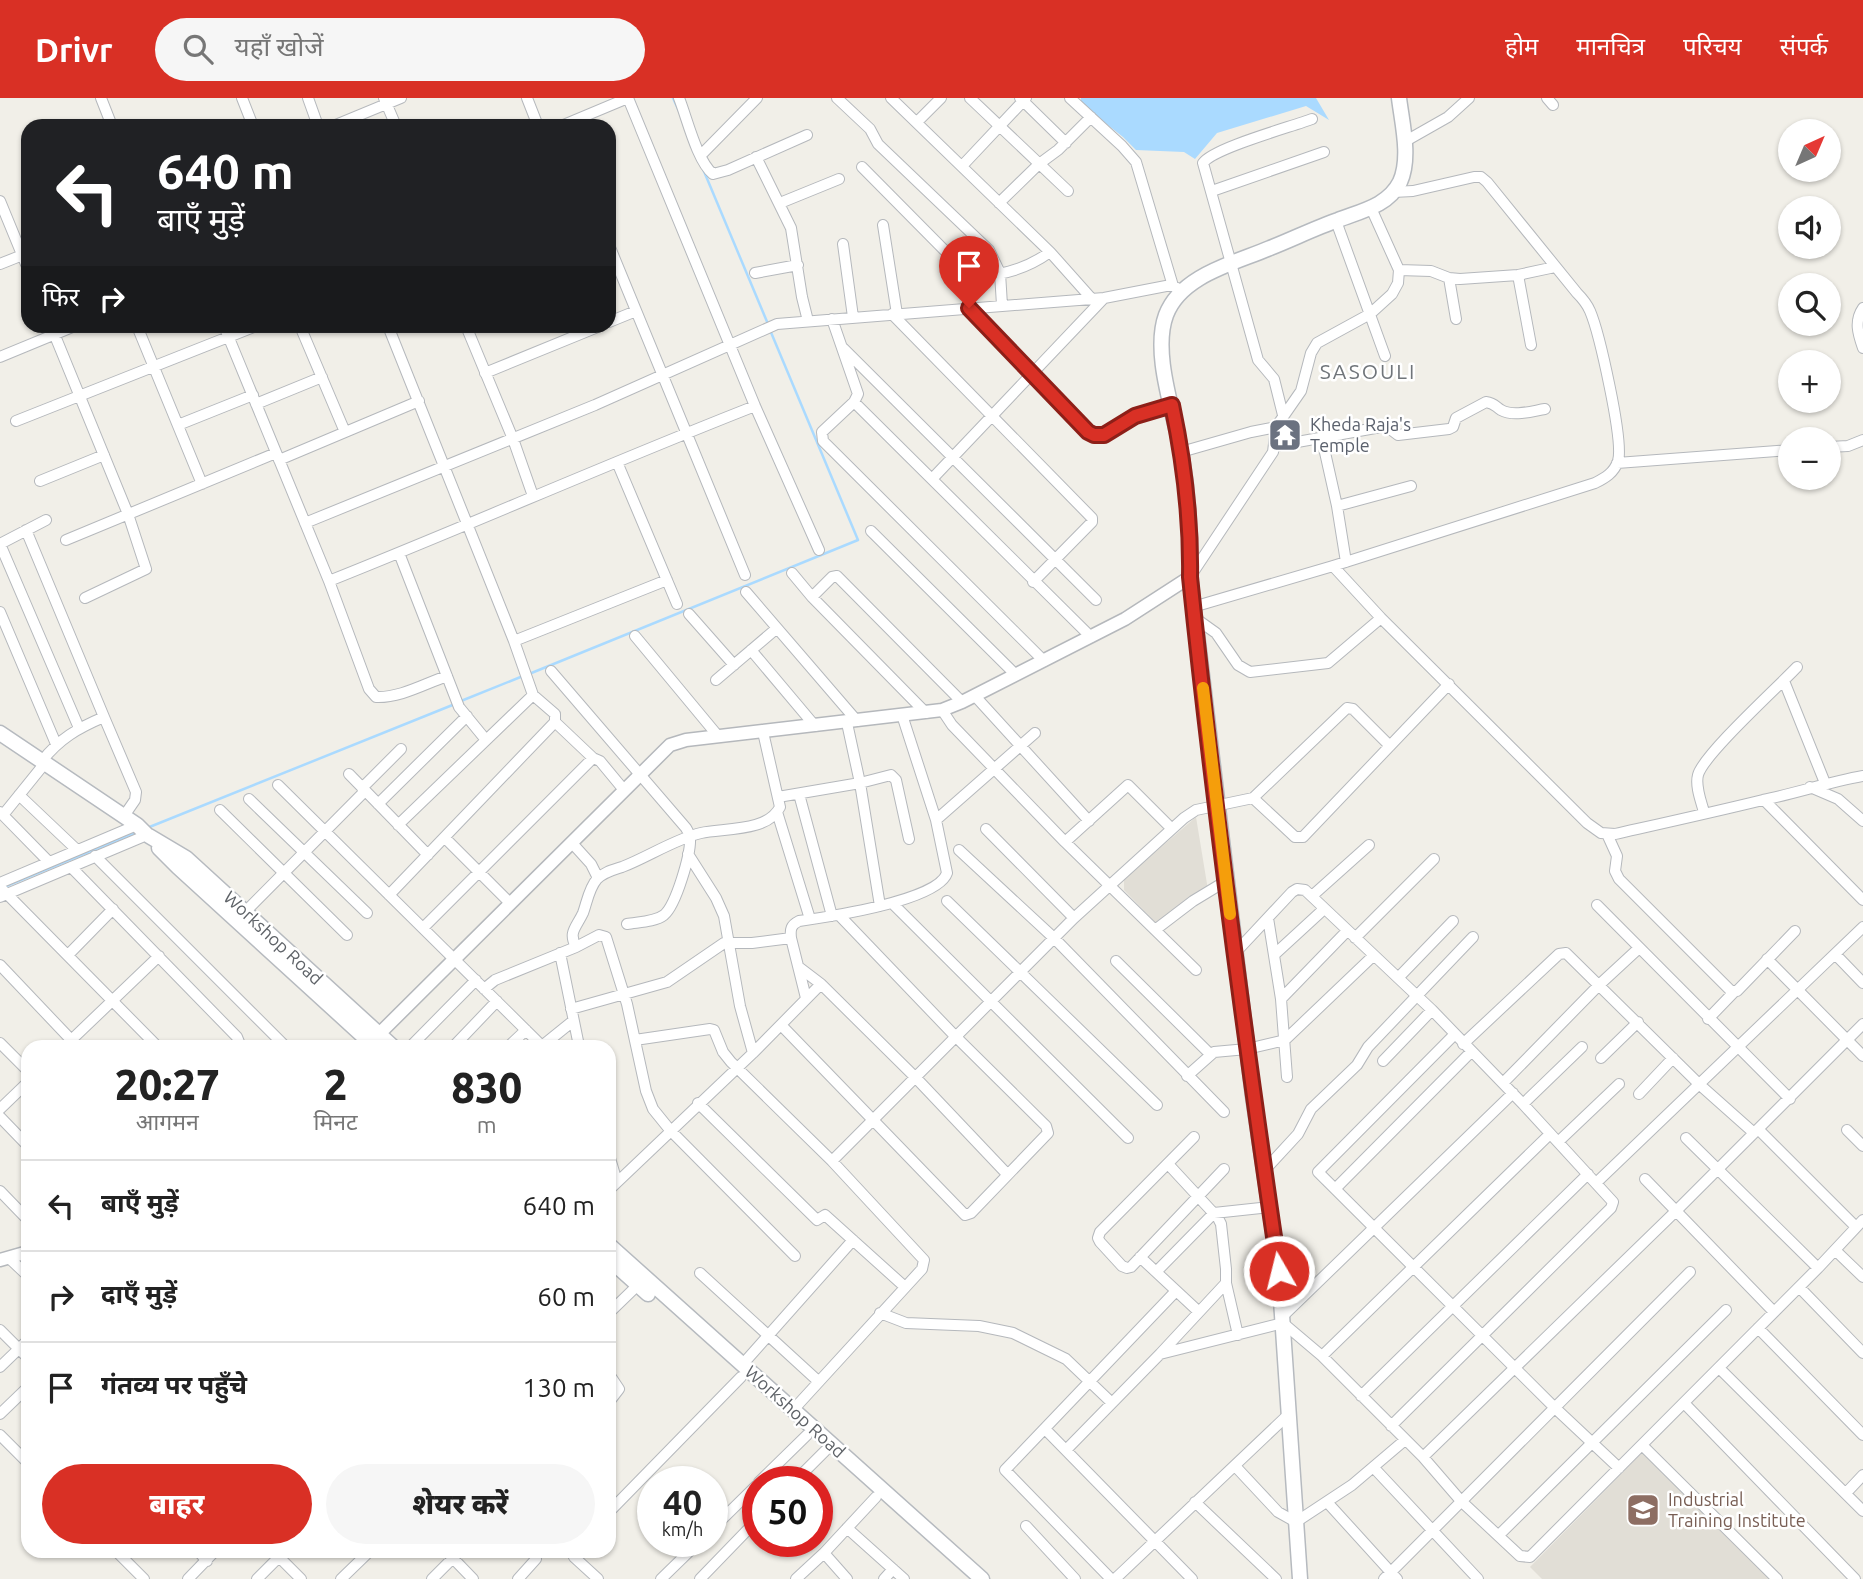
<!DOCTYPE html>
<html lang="hi">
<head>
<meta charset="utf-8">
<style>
  body { margin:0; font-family:Ubuntu,"Noto Sans Devanagari",sans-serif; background:#f6f6f6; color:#222; height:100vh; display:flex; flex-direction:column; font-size:26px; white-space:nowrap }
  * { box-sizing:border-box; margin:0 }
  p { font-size:23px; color:#767676 }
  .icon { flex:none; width:38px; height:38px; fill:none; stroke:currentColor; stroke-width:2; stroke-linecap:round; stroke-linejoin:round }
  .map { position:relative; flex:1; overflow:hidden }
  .side { position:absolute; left:21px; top:942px; width:595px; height:518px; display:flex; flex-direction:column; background:#fff; border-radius:21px; box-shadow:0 2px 5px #0004 }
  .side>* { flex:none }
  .banner { position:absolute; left:21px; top:21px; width:595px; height:214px; border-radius:21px; box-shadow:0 2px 5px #0004; background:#202124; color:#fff; overflow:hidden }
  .needle { width:46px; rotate:44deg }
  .buttons { position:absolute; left:1778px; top:21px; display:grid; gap:14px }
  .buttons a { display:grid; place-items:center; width:63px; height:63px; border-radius:50%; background:#fff; box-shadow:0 2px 5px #0004; font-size:35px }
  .speed { position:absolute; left:637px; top:1368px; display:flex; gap:14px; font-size:35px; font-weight:700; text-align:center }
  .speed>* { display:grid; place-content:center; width:91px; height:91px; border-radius:50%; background:#fff; box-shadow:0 2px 5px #0004; line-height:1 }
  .speed small { font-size:18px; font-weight:400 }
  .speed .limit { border:10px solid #d22; background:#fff; color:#111 }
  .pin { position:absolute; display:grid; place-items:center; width:60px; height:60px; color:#fff; margin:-72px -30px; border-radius:50% 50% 50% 0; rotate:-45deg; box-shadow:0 0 7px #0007 }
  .pin .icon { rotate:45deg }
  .me { position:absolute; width:77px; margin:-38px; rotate:352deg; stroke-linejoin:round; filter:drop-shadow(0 0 5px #0008) }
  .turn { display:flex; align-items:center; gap:24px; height:147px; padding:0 21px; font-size:32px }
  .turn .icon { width:91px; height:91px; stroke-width:2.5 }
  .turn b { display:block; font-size:49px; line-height:60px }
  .then { display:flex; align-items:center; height:66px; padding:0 21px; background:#0003; gap:14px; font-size:26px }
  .eta { display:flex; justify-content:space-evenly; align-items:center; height:119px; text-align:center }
  .eta b { font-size:42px; font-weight:800; line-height:49px }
  .action { display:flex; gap:14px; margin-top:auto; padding:14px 21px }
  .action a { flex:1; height:80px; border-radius:42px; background:#d93025; color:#fff; font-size:28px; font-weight:800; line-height:80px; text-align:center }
  .action a+a { background:#f6f6f6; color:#222 }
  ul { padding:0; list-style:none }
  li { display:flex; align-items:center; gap:21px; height:91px; padding:0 21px; border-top:2px solid #e0e0e0 }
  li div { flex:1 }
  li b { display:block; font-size:26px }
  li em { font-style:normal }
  header { display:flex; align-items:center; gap:42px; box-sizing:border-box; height:98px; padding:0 35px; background:#d93025; color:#fff }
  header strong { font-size:33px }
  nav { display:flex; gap:38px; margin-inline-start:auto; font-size:24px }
  .search { width:490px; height:63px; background:#f6f6f6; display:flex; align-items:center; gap:18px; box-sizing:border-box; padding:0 24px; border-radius:38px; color:#767676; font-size:26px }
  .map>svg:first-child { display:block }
</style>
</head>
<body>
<header>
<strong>Drivr</strong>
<div class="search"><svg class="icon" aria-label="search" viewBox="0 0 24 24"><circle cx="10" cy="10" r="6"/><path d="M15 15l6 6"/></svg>यहाँ खोजें</div>
<nav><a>होम</a><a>मानचित्र</a><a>परिचय</a><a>संपर्क</a></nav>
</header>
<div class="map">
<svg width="1863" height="1481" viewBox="0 0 1863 1481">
  <rect width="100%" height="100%" fill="#f1efe8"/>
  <path fill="#e1ded6" d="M 1196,719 L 1208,792 L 1157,826 L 1124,792 L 1124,781 Z
    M 1642,1355 L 1770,1481 L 1542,1481 L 1530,1469 Z"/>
  <path fill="#aadaff" d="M 1081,0 L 1316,0 L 1329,22 L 1306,8 L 1217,35 L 1195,61 L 1184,54 L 1136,52 L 1123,39 L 1081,6 Z"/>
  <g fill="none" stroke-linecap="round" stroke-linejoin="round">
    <path stroke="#aadaff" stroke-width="2.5" d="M 673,0 L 679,13
      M 703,71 L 768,226
      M 529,576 L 858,442 L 770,232
      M 461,603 L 523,578
      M 147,730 L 455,606
      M 4,789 L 137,734"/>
    <defs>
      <path id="minor" d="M 101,0 L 112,28
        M 242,0 L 253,28
        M 308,0 L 318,28
        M 384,0 L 396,28
        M 527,0 L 538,28
        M 628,0 L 755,308 L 819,452
        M 679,0 C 687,20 697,63 713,76 L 728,72 L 807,37
        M 837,0 L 870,31 L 878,46 L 989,152 L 1000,175 L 1002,207
        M 891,0 L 1050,154 L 1091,200
        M 970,0 L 1068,93
        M 1020,0 L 1066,45
        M 1070,0 L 1122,48 L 1136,64 L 1173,188
        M 1547,0 L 1553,7
        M 917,24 L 941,0
        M 333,28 L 401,0
        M 561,28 L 628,0
        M 1404,44 L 1448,19 L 1469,0
        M 701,57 L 757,0
        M 756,59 L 791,130 L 802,199 L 808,223
        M 962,68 L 1026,0
        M 862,69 L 961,169 L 974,178 C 1001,178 1028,170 1050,154
        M 1212,93 L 1324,54
        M 0,103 L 28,171
        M 780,105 L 839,81
        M 999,105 L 1039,66 L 1058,52 L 1091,19
        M 1336,123 L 1385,258
        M 883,127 L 897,216
        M 843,146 L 853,219
        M 609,147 L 745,477
        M 0,166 L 25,156
        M 1399,172 L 1431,173 L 1449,180 L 1460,181 L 1518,177 L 1555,169
        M 755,175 L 798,167
        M 1518,177 L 1531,247
        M 1449,180 L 1456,221
        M 969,210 L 1088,334 L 1104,337 L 1135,318 L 1172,308
        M 1863,210 C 1854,223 1858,236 1863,250
        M 892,216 L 1092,420 L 1092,424 L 1033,484
        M 832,221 L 858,296 L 854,304 L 822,334 L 823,343 L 1044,563
        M 609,224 L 636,213
        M 51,228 L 128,416 L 146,471 L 85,500
        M 137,228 L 202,386
        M 224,228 L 329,483 L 369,591 L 376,599 C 400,600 424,586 447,578
        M 300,228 L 345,334
        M 388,228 L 514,543 L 533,597 L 398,727
        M 466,228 L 513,341 L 533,398
        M 843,250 L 1096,502
        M 0,259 L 75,228
        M 485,275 L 600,228
        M 854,304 L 1091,539
        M 256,306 L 322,279
        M 1283,317 L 1274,281 L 1258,262 L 1203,65 C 1213,50 1291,29 1312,21
        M 16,323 L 256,228
        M 178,327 L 253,297
        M 1322,341 L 1337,408 L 1346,464
        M 1275,348 L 1381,329 L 1390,331 L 1398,337 L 1449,331 L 1453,329 L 1456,320 L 1486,304 C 1494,305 1495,308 1501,312 C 1514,319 1532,313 1545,311
        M 1829,349 L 1848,348 L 1863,342
        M 1181,354 L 1251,334 L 1276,329
        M 279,362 L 419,303
        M 617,364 L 677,506
        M 1617,365 L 1790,352
        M 932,381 L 1104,200
        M 40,383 L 104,357
        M 1337,408 L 1411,388
        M 46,422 L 0,446 L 79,630
        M 305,425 L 595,307 L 777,226 L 1104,200 L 1166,188 L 1173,188 L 1183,193
        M 26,432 L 104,619
        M 871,433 L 1016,577
        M 66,442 L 276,355
        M 399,455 L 459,609 L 486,642
        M 1333,468 L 1381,520 L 1587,725 L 1601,735 L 1615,736 C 1664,725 1714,714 1763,702 C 1797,695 1829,684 1863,678
        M 792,475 L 812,499 L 926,615
        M 1190,479 L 1273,354 L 1276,329 L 1301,293 L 1311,255 L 1317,245 L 1370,216 L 1392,196 L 1398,185 L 1399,172 L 1371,110
        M 329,483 C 472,426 612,364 755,308
        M 746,494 L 857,623
        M 812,499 L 832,479 L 837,478 L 962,604
        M 1193,509 L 1333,468 L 1595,385 C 1605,380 1614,375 1618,363 C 1624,343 1599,234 1590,213 C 1587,206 1582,200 1577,195 L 1487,84 L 1481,79 L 1474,79 L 1413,93 L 1393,94
        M 0,514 L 56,646
        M 689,516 L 734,567
        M 1195,520 L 1216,535 L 1238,567 L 1250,574 L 1328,565 L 1381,520
        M 635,538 L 718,638
        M 514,543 L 667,482
        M 751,552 L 815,628
        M 551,573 L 686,730 C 688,734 690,736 690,740 C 691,756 676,807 664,817 C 655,824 638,824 627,826
        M 716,582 L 776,531
        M 1784,583 L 1825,685
        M 533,597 L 555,616 L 555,624 L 593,660
        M 975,598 L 1089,723
        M 942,612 L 952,627 L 1065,744 L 1196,872
        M 847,625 L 860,685 L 880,808
        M 42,663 C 59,641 78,630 104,619 L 136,694 L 135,702 L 124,718
        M 349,676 L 428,757
        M 278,687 L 542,948 L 573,923
        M 1810,689 L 1838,701 L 1863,723
        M 362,690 L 401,651
        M 799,696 L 832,818
        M 19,697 L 77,752
        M 778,699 L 860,685 L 891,677 L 896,682 L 909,741
        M 1253,700 L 1347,610 L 1353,611 L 1390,648
        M 249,701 L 367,815
        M 1764,702 L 1863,802
        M 378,706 L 467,618
        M 220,712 L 347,837
        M 0,714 L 49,764
        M 777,714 L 810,821
        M 1704,714 C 1701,703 1695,688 1698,677 C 1703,657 1779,588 1797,569
        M 3,717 L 45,665
        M 936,722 L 1035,635
        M 986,731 L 1074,820
        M 1607,736 L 1617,758 L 1615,773 L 1619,781 L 1731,893 L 1737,893 L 1795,833
        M 445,740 L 510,805
        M 1065,744 L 1128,687 L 1172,731
        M 572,745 L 591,766 L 598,780
        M 959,752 L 1055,841 L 1224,1014
        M 688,756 L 716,800 L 724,818 L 740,908 L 753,955
        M 95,758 L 285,948
        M 71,769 L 237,939 L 239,944 L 235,948
        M 0,785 L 137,727
        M 0,789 L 157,948
        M 389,797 L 555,624
        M 1312,798 L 1369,747
        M 0,799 L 147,737
        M 947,803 L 1157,1007
        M 892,805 L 1128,1040
        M 1597,807 L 1790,1001
        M 245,814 L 365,693
        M 1268,820 L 1281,901 L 1287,979
        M 423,830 L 593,660 L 600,663 L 624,692
        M 1155,832 L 1193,803 L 1226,783
        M 1355,840 L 1434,761
        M 576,849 C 568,834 576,830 583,815 C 587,804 589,790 597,781 C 604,774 613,772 622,769 C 646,760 677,740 701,735 C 724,730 768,734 780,709 L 763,634
        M 560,855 L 579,948
        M 1235,855 L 1292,794 L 1297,791 L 1305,792 L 1432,912 L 1523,1006 L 1613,1104 L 1611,1110 L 1391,1328
        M 1275,856 L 1324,811
        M 1835,856 L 1863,885
        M 68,857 L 113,811
        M 1767,861 L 1863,958
        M 1116,863 L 1210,956
        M 0,867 L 77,948
        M 800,870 L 821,886 L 916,980 L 1007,1076
        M 1398,880 L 1453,823
        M 484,891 L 495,882 L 576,849 L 599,837 L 606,839 L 627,906 L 646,993 L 653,1011 L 670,1032 L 795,1158
        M 806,900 L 791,840 C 790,831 791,827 799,823 C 827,819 938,803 947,775 L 936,722 L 902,617
        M 1281,901 L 1347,833
        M 571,911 L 667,884 L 724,845 L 752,845 L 791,840
        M 1708,921 L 1734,894
        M 781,927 L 965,1117 L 971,1115 L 1048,1035 L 1046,1028 L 955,938 L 839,817
        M 1454,937 L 1318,1074 L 1554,1309 L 1619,1370
        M 635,942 L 710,931 L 714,932 L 723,954 L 731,964 L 832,1063 L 924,1162 L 922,1171 L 793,1312
        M 0,945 L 28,973
        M 1463,946 L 1559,856 L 1566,855 L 1700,987 L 1754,1035
        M 65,948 L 159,858
        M 411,948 L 476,882
        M 454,948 L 497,903
        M 509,948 L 526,932
        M 1601,960 L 1638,924
        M 1383,963 L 1432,912
        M 1187,978 L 1214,954 L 1247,951 L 1285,942 L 1373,858
        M 1503,985 L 1599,887 L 1638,851
        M 1639,996 L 1673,960
        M 698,1005 L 817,1122 L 825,1117 L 905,1189
        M 1523,1006 L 1582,949
        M 0,1011 L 28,984
        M 0,1019 L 28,1048
        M 1758,1031 L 1856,1129
        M 1847,1032 L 1863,1048
        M 1194,1039 L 1100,1134 L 1098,1140 L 1100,1144 L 1122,1168 L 1127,1170 L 1131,1169 L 1224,1071
        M 1686,1040 L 1818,1170
        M 1558,1044 L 1619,986
        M 609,1057 L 617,1084
        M 832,1063 L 1074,820 L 1184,720 L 1196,712 L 1253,700 L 1295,739 L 1303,739 L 1449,586
        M 1264,1073 L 1298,1036 L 1311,1011 L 1357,967 L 1368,949 L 1473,839
        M 1645,1081 L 1774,1214
        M 1596,1085 L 1863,829
        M 1335,1091 L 1471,954
        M 609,1092 L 753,955 L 821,886
        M 0,1093 L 28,1122
        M 1835,1152 L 1863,1179
        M 1140,1159 L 1199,1214
        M 9,1160 L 28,1178
        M 1156,1174 L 1214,1115 L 1270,1109
        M 700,1175 L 818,1283
        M 1226,1185 L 1238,1237
        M 1799,1189 L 1863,1255
        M 609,1215 L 641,1184
        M 880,1215 L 906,1225 L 979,1228 L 1013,1235 L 1066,1261 L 1112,1305
        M 1283,1218 L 1513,995
        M 1758,1230 L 1863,1337
        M 0,1232 L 28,1260
        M 1160,1256 L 1283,1225 L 1322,1258 L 1423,1359 L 1461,1403 L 1520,1458 L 1530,1459 L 1818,1170 L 1863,1122
        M 1322,1258 L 1550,1036
        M 742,1267 L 853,1142
        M 0,1269 L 28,1242
        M 1719,1270 L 1863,1413
        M 609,1276 L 619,1291 L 609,1304
        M 1361,1298 L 1588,1076
        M 1684,1305 L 1855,1481
        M 0,1316 L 28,1289
        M 1046,1332 L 1192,1481
        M 0,1337 L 28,1365
        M 1642,1347 L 1777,1481
        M 1066,1352 L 1160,1256 L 1226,1185 L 1226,1171 L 1221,1126 L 1218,1120 L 1168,1066
        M 1423,1359 L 1676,1113 L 1863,926
        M 1235,1368 L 1278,1414 L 1296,1424 L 1352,1387 L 1405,1342
        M 1374,1370 L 1478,1481
        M 759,1384 L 807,1337
        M 794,1384 L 825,1353
        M 1846,1395 L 1863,1377
        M 1195,1404 L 1276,1481
        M 1327,1404 L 1397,1481
        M 609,1414 L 741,1279
        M 1026,1428 L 1075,1481
        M 847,1430 L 904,1481
        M 712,1431 L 758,1386
        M 1499,1437 L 1726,1212
        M 115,1452 L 144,1481
        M 197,1452 L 207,1463
        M 272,1452 L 301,1481
        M 445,1452 L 473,1481
        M 571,1452 L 574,1459 L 598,1481
        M 188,1481 L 216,1452
        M 257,1481 L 286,1452
        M 341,1481 L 371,1452
        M 432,1481 L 461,1452
        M 518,1481 L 536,1461
        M 661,1481 L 699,1444
        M 700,1481 L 758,1421
        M 796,1481 L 824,1455
        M 847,1481 L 824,1455 L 876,1399
        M 884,1481 L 893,1471
        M 1111,1481 L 1005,1372 L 1176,1193
        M 1115,1481 L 1290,1315
        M 1384,1481 L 1690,1174"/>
      <path id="tertiary" d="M 372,943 L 670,647 L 686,642 L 942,612 L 962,604 L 1125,521 L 1190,479
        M 0,1162 L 28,1154"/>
      <path id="secondary" d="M 0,635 L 137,727 L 146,736
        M 149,738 L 186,760 L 392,948
        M 159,750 L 178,769 L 374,948
        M 609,1147 L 982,1481
        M 609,1161 L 648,1196
        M 1300,1481 L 1279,1173 L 1253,998 L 1190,479 C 1191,437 1188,394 1181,353 C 1174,314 1152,255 1166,217 C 1181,177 1235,165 1270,150 C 1293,141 1315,130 1338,122 C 1361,113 1388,108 1400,84 C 1411,60 1402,25 1399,0"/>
    </defs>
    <use href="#minor" stroke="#b5b8bc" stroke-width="12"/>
    <use href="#tertiary" stroke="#b5b8bc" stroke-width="15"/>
    <use href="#secondary" stroke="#b6babf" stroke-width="17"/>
    <use href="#minor" stroke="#fff" stroke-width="10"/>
    <use href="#tertiary" stroke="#fff" stroke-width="12"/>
    <use href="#secondary" stroke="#fff" stroke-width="14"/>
  </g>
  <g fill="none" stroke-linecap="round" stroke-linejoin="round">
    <defs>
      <path id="route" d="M 969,210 L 1088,334 L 1094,337 L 1104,337 L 1135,318 L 1172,307 C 1184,364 1191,421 1190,479 C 1214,711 1245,942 1279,1173"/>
    </defs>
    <use href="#route" stroke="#8d1f18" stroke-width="18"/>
    <use href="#route" stroke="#d93025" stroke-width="12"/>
    <path stroke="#f59e0b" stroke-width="12" d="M 1203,590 L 1230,816"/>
  </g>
  <defs>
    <symbol id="temple-square" viewBox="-11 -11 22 22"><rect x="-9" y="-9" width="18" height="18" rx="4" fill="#6b7280" stroke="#fff"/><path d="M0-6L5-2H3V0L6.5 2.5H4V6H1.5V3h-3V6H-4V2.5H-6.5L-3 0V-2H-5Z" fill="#fff"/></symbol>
    <symbol id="university-square" viewBox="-11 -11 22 22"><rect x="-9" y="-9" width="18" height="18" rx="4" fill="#8d6e63" stroke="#fff"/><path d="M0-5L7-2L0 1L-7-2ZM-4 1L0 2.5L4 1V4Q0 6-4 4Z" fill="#fff"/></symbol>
  </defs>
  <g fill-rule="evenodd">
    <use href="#temple-square" x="1266" y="318" width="38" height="38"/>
    <use href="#university-square" x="1624" y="1393" width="38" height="38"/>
  </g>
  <g text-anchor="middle" stroke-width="5" stroke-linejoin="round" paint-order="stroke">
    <g font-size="18" fill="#5b616d" stroke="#fff" text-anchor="start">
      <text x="1310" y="333">Kheda Raja's<tspan x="1310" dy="21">Temple</tspan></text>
    </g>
    <g font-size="18" fill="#5f6368" stroke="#fff">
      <text transform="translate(273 840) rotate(43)" y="6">Workshop Road</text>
      <text transform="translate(795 1314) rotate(42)" y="6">Workshop Road</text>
    </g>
    <g font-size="18" fill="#785e54" stroke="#fff" text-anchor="start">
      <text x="1668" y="1408">Industrial<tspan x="1668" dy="21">Training Institute</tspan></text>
    </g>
    <g font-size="21" letter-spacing="2" fill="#70757a" stroke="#fff">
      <text x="1368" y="281">SASOULI</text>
    </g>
  </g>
</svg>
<div class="buttons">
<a><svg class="needle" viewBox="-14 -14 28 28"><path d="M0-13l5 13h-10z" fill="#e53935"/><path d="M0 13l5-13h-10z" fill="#767676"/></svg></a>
<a><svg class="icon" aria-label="sound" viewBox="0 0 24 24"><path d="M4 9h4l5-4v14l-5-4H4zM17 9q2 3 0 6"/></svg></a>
<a><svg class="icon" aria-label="search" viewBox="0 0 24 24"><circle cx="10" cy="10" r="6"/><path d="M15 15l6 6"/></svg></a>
<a>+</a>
<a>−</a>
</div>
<div class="speed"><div>40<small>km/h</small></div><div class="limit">50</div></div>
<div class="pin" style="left:969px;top:210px;background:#d93025"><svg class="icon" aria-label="arrive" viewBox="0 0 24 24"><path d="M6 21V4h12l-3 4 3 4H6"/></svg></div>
<svg class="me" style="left:1279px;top:1173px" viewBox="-20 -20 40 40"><circle r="17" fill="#d93025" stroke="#fff" stroke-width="3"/><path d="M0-11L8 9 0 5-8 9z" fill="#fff"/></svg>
<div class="banner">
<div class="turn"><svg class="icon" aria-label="left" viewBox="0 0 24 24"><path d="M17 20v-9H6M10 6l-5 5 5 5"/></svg><div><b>640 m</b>बाएँ मुड़ें</div></div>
<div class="then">फिर<svg class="icon" aria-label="right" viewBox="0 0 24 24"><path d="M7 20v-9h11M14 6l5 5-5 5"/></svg></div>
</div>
<section class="side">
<div class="eta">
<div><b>20:27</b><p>आगमन</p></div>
<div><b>2</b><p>मिनट</p></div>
<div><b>830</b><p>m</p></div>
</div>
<ul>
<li><svg class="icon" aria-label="left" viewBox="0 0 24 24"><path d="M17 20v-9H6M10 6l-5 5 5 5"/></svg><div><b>बाएँ मुड़ें</b></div><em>640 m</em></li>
<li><svg class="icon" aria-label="right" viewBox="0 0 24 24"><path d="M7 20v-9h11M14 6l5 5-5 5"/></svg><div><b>दाएँ मुड़ें</b></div><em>60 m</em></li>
<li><svg class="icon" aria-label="arrive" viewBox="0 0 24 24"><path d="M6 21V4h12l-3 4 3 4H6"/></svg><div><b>गंतव्य पर पहुँचे</b></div><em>130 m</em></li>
</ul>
<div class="action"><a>बाहर</a><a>शेयर करें</a></div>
</section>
</div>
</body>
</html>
